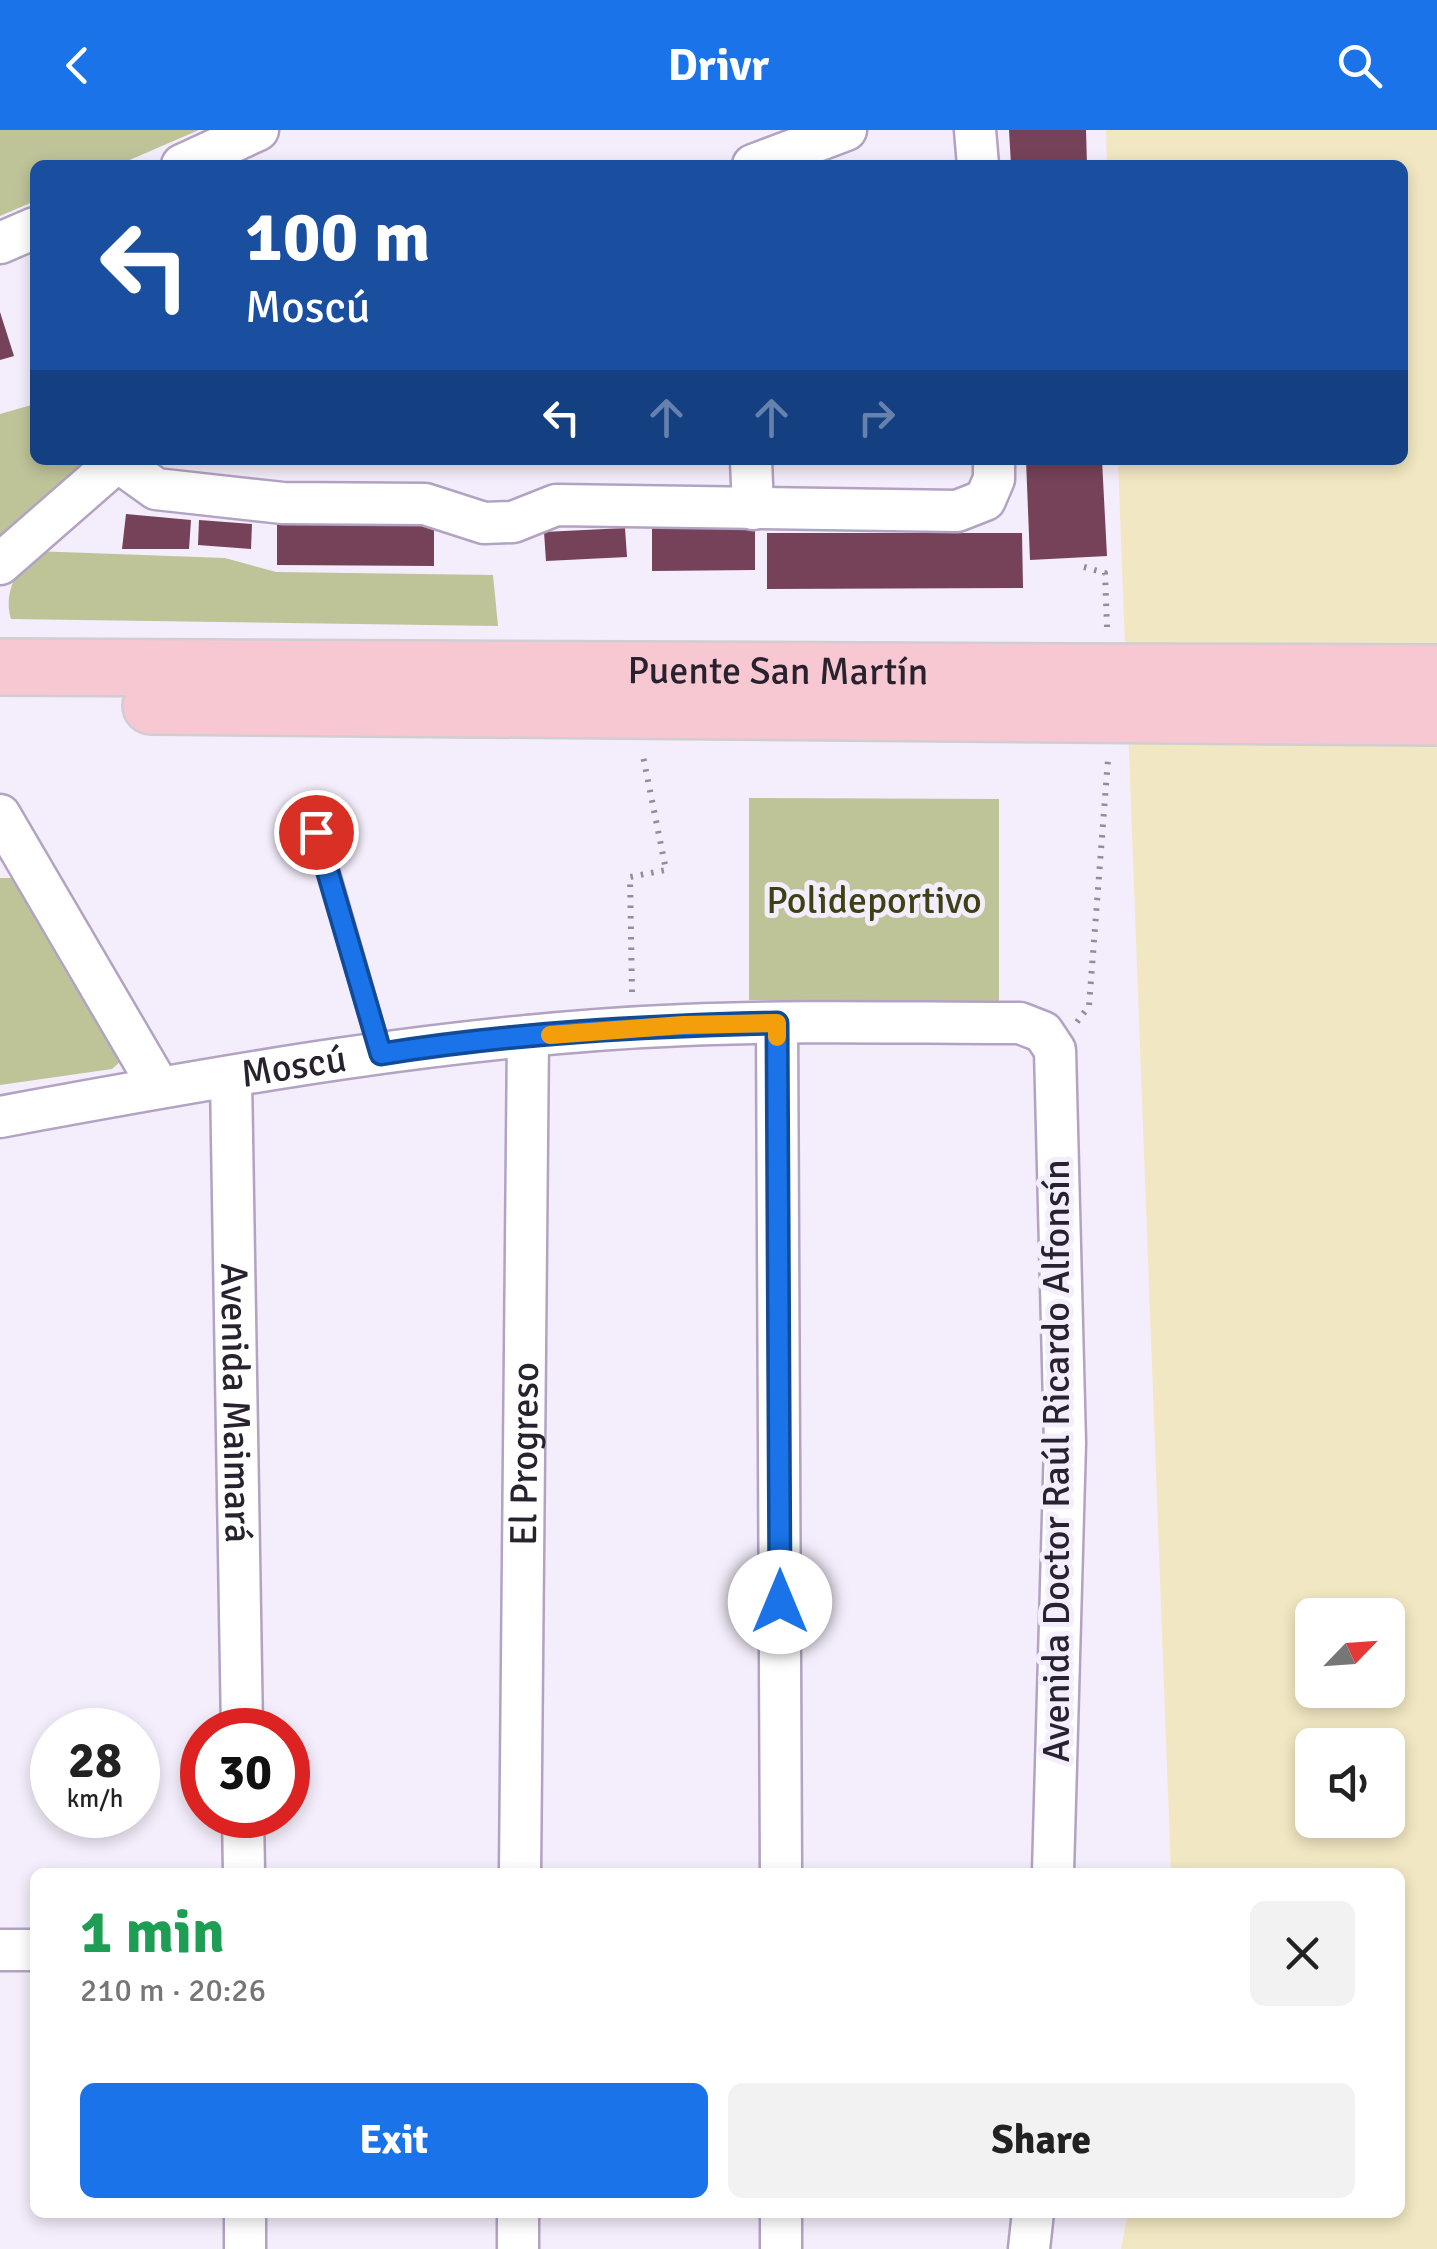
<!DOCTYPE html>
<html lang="en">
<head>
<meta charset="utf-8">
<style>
  body { margin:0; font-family:Signika,sans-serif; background:#f2f2f2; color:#222; height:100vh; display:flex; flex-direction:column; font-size:38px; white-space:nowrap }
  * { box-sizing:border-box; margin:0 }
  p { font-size:32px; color:#767676 }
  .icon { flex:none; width:55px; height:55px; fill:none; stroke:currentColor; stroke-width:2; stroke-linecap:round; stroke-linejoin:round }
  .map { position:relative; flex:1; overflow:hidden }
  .side { position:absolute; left:30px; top:1738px; width:1375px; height:350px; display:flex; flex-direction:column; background:#fff; border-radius:15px; box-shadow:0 5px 15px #0003 }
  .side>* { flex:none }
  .hud { position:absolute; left:30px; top:30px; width:1378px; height:305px; border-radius:15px; box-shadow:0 5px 15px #0003; background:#1a4fa0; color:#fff; overflow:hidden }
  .needle { width:65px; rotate:65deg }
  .tools { position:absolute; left:1295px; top:1468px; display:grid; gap:20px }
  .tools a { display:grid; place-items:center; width:110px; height:110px; border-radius:15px; background:#fff; box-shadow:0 5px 15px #0003; font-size:50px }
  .speed { position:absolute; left:30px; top:1578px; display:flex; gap:20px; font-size:50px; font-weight:700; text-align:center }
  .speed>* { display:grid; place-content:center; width:130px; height:130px; border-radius:50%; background:#fff; box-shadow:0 5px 15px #0003; line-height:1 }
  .speed small { font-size:25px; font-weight:400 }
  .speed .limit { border:15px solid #d22; background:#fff; color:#111 }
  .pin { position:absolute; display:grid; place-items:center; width:85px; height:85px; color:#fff; margin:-42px; border:5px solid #fff; border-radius:50%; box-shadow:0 2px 10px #0007 }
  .me { position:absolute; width:110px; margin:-55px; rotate:0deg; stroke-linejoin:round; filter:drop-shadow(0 0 8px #0008) }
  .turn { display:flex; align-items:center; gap:35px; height:210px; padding:0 50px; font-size:45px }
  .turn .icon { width:130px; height:130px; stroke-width:2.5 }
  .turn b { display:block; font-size:70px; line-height:85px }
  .lanes { display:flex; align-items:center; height:95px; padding:0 50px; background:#0003; justify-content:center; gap:50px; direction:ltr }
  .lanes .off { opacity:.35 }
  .round { display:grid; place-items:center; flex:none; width:105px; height:105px; border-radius:15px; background:#f2f2f2 }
  .overview { display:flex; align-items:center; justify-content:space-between; height:170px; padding:0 50px }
  h1 { font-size:60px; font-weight:700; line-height:75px; color:#1e9e55 }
  .cta { display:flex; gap:20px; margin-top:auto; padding:20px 50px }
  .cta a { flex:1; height:115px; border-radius:15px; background:#1a73e8; color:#fff; font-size:40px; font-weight:700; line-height:115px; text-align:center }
  .cta a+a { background:#f2f2f2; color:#222 }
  header { display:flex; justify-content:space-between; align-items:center; height:130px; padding:0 50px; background:#1a73e8; color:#fff; font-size:45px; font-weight:700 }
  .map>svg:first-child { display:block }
</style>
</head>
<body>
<header><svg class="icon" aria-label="back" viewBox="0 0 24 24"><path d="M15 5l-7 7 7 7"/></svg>Drivr<svg class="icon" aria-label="search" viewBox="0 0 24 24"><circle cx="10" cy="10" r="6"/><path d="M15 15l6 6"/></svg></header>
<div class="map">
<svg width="1437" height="2119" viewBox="0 0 1437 2119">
  <rect width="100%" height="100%" fill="#f4edfb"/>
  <path fill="#bec398" d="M 0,0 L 199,0 L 118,35 L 35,35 L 35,71 L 0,86 Z
    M 35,274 L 35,330 L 91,330 L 0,405 L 0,284 Z
    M 33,421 L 225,428 L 276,442 L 493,445 L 498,496 L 11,489 C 3,465 17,438 33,421 Z
    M 749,668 L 999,669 L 999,872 L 749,870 Z
    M 0,748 L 13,748 L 31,758 L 121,931 L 112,939 L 0,955 Z"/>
  <path fill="#f1e7c2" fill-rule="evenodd" d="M 1106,0 L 1437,0 L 1437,2119 L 1121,2119 L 1128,2083 L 1400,2082 L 1400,1742 L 1171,1742 L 1118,330 L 1402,330 L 1402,35 L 1107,35 ZM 1312,1485 L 1388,1485 L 1388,1560 L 1312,1560 ZM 1312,1615 L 1388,1615 L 1388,1690 L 1312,1690 Z"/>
  <path fill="#75425a" d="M 1009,0 L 1086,0 L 1087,35 L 1011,35 Z
    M 0,182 L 14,226 L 0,230 Z
    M 1026,330 L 1102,330 L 1107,426 L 1030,430 Z
    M 126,384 L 191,390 L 189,419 L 122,419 Z
    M 199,390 L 252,394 L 251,419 L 198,415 Z
    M 277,390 L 434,391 L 434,436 L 277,435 Z
    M 652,396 L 755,396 L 755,440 L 652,441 Z
    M 625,398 L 627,427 L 546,431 L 544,402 Z
    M 767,403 L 1022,403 L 1023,458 L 767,459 Z"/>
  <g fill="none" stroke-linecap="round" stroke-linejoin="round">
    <defs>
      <path id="service" d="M 317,702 L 381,924"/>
      <g id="minor">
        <path d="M 975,0 L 978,35"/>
        <path d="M 182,35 L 258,0"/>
        <path d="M 753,35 L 846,0"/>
        <path d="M 0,113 L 35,98"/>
        <path d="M 751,330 L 753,379"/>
        <path d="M 117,331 L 156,359 L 283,373 L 425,374 L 484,393 L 513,392 L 556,375 L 957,381 L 985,370 L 994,349 L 994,330"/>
        <path d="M 0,434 L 119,330"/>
        <path d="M 0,685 L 159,957"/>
        <path d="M 777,893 L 781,1742"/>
        <path id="s1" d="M 231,948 L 242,1600"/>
        <path id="s2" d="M 0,987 C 226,945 455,904 685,895 C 796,890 908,893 1020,893 L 1043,902 L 1055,920 L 1065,1313 L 1053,1742"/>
        <path d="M 243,1685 L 244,1742"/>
        <path id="s3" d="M 520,1742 L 528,906"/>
        <path d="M 0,1820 L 35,1820"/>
        <path d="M 245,2119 L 245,2082"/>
        <path d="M 518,2119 L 518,2082"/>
        <path d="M 781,2119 L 781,2082"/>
        <path d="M 1029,2119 L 1033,2082"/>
      </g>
      <g id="primary">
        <path id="s4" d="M 0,537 L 1069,542"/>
        <path d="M 151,576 L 1068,584"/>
      </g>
    </defs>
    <use href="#service" stroke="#b3a3c3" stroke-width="25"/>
    <use href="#minor" stroke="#b3a3c3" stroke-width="45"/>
    <use href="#primary" stroke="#d0ced1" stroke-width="60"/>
    <path stroke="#938d9a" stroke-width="6" stroke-dasharray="2.5 8" stroke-linecap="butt" d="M 1084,437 L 1105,443 L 1107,497
      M 632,862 L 630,747 L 666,740 L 643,626
      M 1077,892 L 1089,876 L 1108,629"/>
    <use href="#service" stroke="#fff" stroke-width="20"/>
    <use href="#minor" stroke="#fff" stroke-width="40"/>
    <use href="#primary" stroke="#f7c8d1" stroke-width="55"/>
    <defs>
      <path id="primary-bridge" d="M 1069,542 L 1437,543
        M 1068,584 L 1437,587"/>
    </defs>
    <use href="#primary-bridge" stroke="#d0ced1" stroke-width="60" stroke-linecap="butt"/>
    <use href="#primary-bridge" stroke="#f7c8d1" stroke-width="55"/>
  </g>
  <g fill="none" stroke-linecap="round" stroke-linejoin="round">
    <defs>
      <path id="route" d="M 316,702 L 381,924 C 512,903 645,896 777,893 L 780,1472"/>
    </defs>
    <use href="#route" stroke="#114b97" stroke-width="25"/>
    <use href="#route" stroke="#1a73e8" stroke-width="18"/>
    <path stroke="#f59e0b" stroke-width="18" d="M 550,905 L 683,895 L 777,893 L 777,907"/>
  </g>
  <g text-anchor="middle" stroke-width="10" stroke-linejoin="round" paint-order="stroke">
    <g font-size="38" fill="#28222e" stroke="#f4edfb">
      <text dy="13" stroke="none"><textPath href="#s4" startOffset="778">Puente San Martín</textPath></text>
      <text dy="13" stroke="none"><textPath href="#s2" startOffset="298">Moscú</textPath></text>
      <text dy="13" stroke="none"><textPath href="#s1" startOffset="325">Avenida Maimará</textPath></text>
      <text dy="13" stroke="none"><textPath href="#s3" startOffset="418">El Progreso</textPath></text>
      <text transform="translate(1056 1331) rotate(-90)" y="13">Avenida Doctor Raúl Ricardo Alfonsín</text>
    </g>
    <g font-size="38" fill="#3e4115" stroke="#f4edfb">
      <text x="874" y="783">Polideportivo</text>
    </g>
  </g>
</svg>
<div class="tools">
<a><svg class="needle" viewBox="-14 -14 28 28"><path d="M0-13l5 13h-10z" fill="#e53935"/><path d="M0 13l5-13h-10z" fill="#767676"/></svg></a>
<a><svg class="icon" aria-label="sound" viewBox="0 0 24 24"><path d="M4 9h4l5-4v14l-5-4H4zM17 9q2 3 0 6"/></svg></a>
</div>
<div class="speed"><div>28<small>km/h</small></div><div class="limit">30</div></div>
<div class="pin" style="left:316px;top:702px;background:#d93025"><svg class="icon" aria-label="arrive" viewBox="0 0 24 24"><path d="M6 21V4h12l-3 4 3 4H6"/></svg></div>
<svg class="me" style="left:780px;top:1472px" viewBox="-20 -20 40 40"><circle r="19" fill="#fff"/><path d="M0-13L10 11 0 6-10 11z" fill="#1a73e8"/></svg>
<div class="hud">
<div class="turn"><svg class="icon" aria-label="left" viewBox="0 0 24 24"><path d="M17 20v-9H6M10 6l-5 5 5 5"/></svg><div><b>100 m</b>Moscú</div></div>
<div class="lanes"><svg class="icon" aria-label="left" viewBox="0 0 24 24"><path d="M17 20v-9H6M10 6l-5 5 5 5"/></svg><svg class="icon off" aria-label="ahead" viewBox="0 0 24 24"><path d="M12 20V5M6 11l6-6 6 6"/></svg><svg class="icon off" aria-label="ahead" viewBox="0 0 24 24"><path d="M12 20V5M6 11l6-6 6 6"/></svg><svg class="icon off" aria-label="right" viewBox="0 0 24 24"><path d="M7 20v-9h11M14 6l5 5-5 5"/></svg></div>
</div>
<section class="side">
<div class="overview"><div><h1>1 min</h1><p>210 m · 20:26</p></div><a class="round"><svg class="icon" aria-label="close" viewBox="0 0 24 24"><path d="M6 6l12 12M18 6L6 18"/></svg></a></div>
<div class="cta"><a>Exit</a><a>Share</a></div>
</section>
</div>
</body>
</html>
